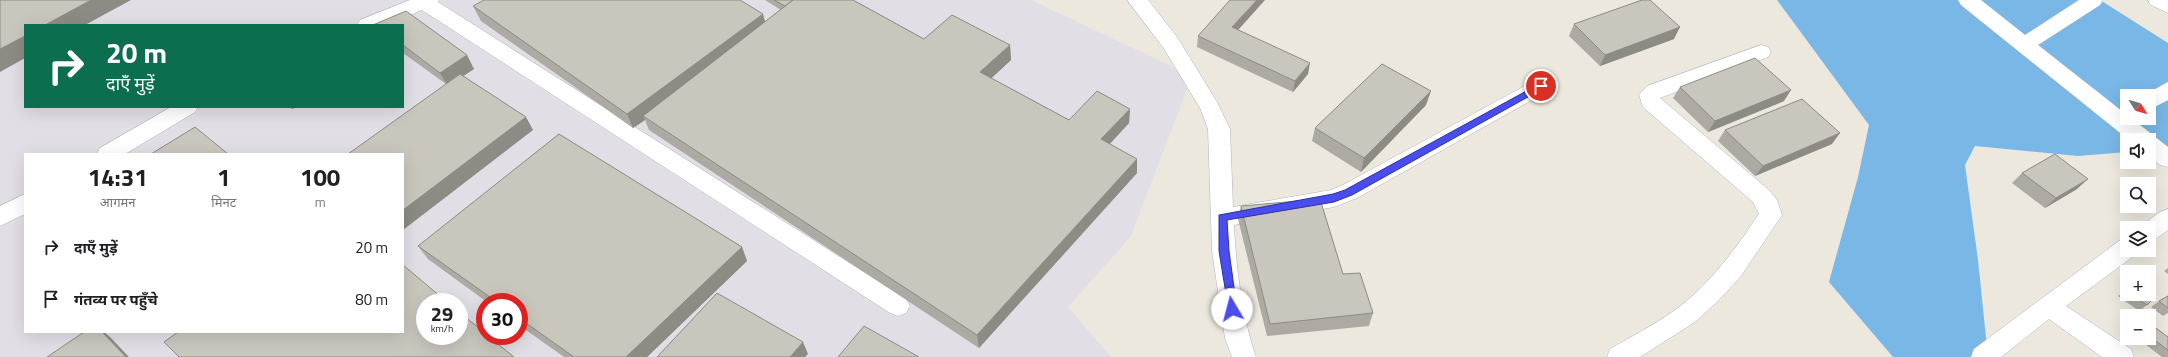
<!DOCTYPE html>
<html lang="hi">
<head>
<meta charset="utf-8">
<style>
  body { margin:0; font-family:"Titillium Web","Noto Sans Devanagari",sans-serif; background:#f6f6f6; color:#202124; height:100vh; display:flex; flex-direction:column; font-size:15px; white-space:nowrap }
  * { box-sizing:border-box; margin:0 }
  p { font-size:13px; color:#757577 }
  .icon { flex:none; width:22px; height:22px; fill:none; stroke:currentColor; stroke-width:2; stroke-linecap:round; stroke-linejoin:round }
  .map { position:relative; flex:1; overflow:hidden }
  .details { position:absolute; left:24px; top:153px; width:380px; height:180px; display:flex; flex-direction:column; background:#fff; border-radius:0px; box-shadow:0 4px 16px #0002 }
  .details>* { flex:none }
  .top-card { position:absolute; left:24px; top:24px; width:380px; height:84px; border-radius:0px; box-shadow:0 4px 16px #0002; background:#0b6e4f; color:#fff; overflow:hidden }
  .needle { width:26px; rotate:127deg }
  .tools { position:absolute; left:2120px; top:89px; display:grid; gap:8px }
  .tools a { display:grid; place-items:center; width:36px; height:36px; border-radius:0px; background:#fff; box-shadow:0 4px 16px #0002; font-size:20px }
  .speed { position:absolute; left:416px; top:293px; display:flex; gap:8px; font-size:20px; font-weight:700; text-align:center }
  .speed>* { display:grid; place-content:center; width:52px; height:52px; border-radius:50%; background:#fff; box-shadow:0 4px 16px #0002; line-height:1 }
  .speed small { font-size:10px; font-weight:400 }
  .speed .limit { border:6px solid #d22; background:#fff; color:#111 }
  .pin { position:absolute; display:grid; place-items:center; width:34px; height:34px; color:#fff; margin:-17px; border:2px solid #fff; border-radius:50%; box-shadow:0 1px 4px #0007 }
  .me { position:absolute; width:44px; margin:-22px; rotate:352deg; stroke-linejoin:round; filter:drop-shadow(0 0 3px #0008) }
  .turn { display:flex; align-items:center; gap:14px; height:84px; padding:0 16px; font-size:18px }
  .turn .icon { width:52px; height:52px; stroke-width:2.5 }
  .turn b { display:block; font-size:28px; line-height:34px }
  .eta { display:flex; justify-content:space-evenly; align-items:center; height:68px; text-align:center }
  .eta b { font-size:24px; font-weight:700; line-height:28px }
  ul { padding:0; list-style:none }
  li { display:flex; align-items:center; gap:12px; height:52px; padding:0 16px }
  li div { flex:1 }
  li b { display:block; font-size:15px }
  li em { font-style:normal }
  .map>svg:first-child { display:block }
</style>
</head>
<body>
<div class="map">
<svg width="2168" height="357" viewBox="0 0 2168 357">
  <rect width="100%" height="100%" fill="#ece8de"/>
  <path fill="#e1dee5" fill-rule="evenodd" d="M 0,0 L 1031,0 L 1192,76 L 1131,236 L 1068,307 L 1111,357 L 0,357 ZM 25,25 L 403,25 L 403,107 L 25,107 ZM 25,154 L 403,154 L 403,332 L 25,332 ZM 425,302 L 459,302 L 459,336 L 425,336 ZM 485,302 L 519,302 L 519,336 L 485,336 Z"/>
  <path fill="#79b7e7" fill-rule="evenodd" d="M 1777,0 L 2100,0 L 2168,43 L 2168,148 L 2149,140 L 2127,140 L 2127,152 L 2078,156 L 1975,146 L 1965,165 L 1978,260 L 1988,357 L 1893,357 L 1829,282 L 1858,177 L 1869,125 ZM 2127,96 L 2149,96 L 2149,118 L 2127,118 Z"/>
  <g fill="none" stroke-linecap="round" stroke-linejoin="round">
    <defs>
      <path id="minor" d="M 410,0 L 439,0 L 438,2 L 906,299 L 910,306 L 906,313 L 898,316 L 890,313 L 422,10 L 386,25 L 357,25 L 360,20 Z
        M 1127,0 L 1148,0 L 1177,37 L 1217,102 L 1230,129 L 1233,207 L 1331,190 L 1341,186 L 1534,81 L 1541,78 L 1548,81 L 1551,86 L 1548,91 L 1357,198 L 1334,207 L 1234,225 C 1236,267 1242,318 1256,357 L 1232,357 L 1225,338 L 1212,251 L 1208,129 L 1200,108 L 1163,47 Z
        M 1958,0 L 1981,0 L 2025,35 L 2079,0 L 2103,0 L 2100,5 L 2038,45 L 2127,115 L 2127,118 L 2131,118 L 2168,147 L 2168,167 L 2160,165 L 2149,156 L 2149,140 L 2129,140 L 1961,5 Z
        M 2148,0 L 2168,0 L 2168,13 L 2151,5 Z
        M 1761,45 L 1768,47 L 1771,52 L 1768,57 L 1660,98 L 1769,190 L 1777,200 L 1782,215 L 1741,276 L 1719,300 L 1695,322 L 1640,357 L 1607,357 L 1610,349 C 1633,336 1657,323 1678,308 C 1711,283 1736,248 1759,214 L 1753,202 L 1643,107 L 1639,95 L 1647,86 Z
        M 2168,82 L 2168,100 L 2149,110 L 2149,96 L 2143,96 Z
        M 171,107 L 198,107 L 195,112 L 125,154 L 97,154 L 100,148 Z
        M 25,194 L 25,214 L 0,226 L 0,206 Z
        M 2168,209 L 2168,230 L 2157,238 L 2149,241 L 2149,228 L 2140,228 L 2141,226 L 2160,212 Z
        M 2127,239 L 2127,250 L 2138,250 L 2135,255 L 2066,306 L 2131,349 L 2134,357 L 2102,357 L 2049,319 L 2001,357 L 1971,357 L 1974,349 L 2119,241 Z"/>
    </defs>
    <use href="#minor" stroke="#b2b2be" stroke-width="1"/>
    <use href="#minor" fill="#fff" fill-rule="evenodd"/>
  </g>
  <path fill="#acaaa3" d="M 765,0 L 853,0 L 924,39 L 1010,45 L 1011,60 L 991,78 L 1069,120 L 1130,109 L 1129,123 L 1110,144 L 1137,173 L 979,348 L 649,130 L 645,120 L 633,128 L 481,21 L 473,6 L 765,22 L 781,10 Z
    M 1574,24 L 1674,39 L 1600,66 L 1569,36 Z
    M 403,25 L 474,69 L 463,76 L 533,130 L 446,84 L 403,53 Z
    M 1238,30 L 1308,74 L 1293,92 L 1197,47 L 1198,36 Z
    M 1680,87 L 1784,101 L 1708,132 L 1673,98 Z
    M 1426,105 L 1361,172 L 1312,141 L 1315,128 Z
    M 1725,130 L 1832,144 L 1755,176 L 1718,141 Z
    M 2022,173 L 2077,189 L 2045,208 L 2012,183 Z
    M 1241,206 L 1343,274 L 1373,313 L 1369,326 L 1267,336 L 1238,219 Z
    M 418,246 L 742,247 L 747,261 L 647,357 L 564,357 L 519,325 L 519,302 L 487,302 L 428,259 Z
    M 2168,268 L 2168,274 L 2164,271 Z
    M 2127,289 L 2127,294 L 2148,294 L 2147,305 L 2139,311 L 2118,296 Z
    M 2168,296 L 2168,313 L 2163,316 L 2151,307 L 2159,301 Z
    M 2149,323 L 2168,337 L 2168,357 L 2162,357 L 2137,338 L 2149,338 Z"/>
  <path fill="#8c8b84" d="M 91,0 L 131,0 L 85,25 L 45,25 Z
    M 1257,0 L 1265,0 L 1231,38 L 1232,27 Z
    M 763,14 L 767,29 L 643,116 L 645,120 L 633,128 L 627,114 Z
    M 1680,27 L 1674,39 L 1600,66 L 1605,55 Z
    M 25,36 L 25,58 L 0,72 L 0,49 Z
    M 1010,45 L 1011,60 L 982,87 L 980,72 Z
    M 467,55 L 474,69 L 448,86 L 440,73 Z
    M 1310,63 L 1308,74 L 1293,92 L 1295,81 Z
    M 1791,90 L 1784,101 L 1708,132 L 1715,121 Z
    M 1431,91 L 1426,105 L 1361,172 L 1364,158 Z
    M 290,107 L 296,107 L 292,109 Z
    M 1130,109 L 1129,123 L 1101,153 L 1101,139 Z
    M 526,117 L 533,130 L 403,230 L 403,210 Z
    M 1840,133 L 1832,144 L 1755,176 L 1763,166 Z
    M 1137,159 L 1137,173 L 979,348 L 977,335 Z
    M 2088,179 L 2077,189 L 2045,208 L 2056,198 Z
    M 742,247 L 747,261 L 647,357 L 626,357 Z
    M 102,332 L 104,332 L 110,337 L 129,357 L 126,357 Z
    M 803,342 L 808,354 L 805,357 L 790,357 Z"/>
  <path fill="#c8c6bd" stroke="#8c8b84" d="M 0,0 L 91,0 L 45,25 L 25,25 L 25,36 L 0,49 Z
    M 484,0 L 740,0 L 763,14 L 627,114 L 473,6 Z
    M 774,0 L 793,0 L 785,6 Z
    M 793,0 L 853,0 L 924,39 L 952,15 L 1010,45 L 980,72 L 1069,120 L 1097,91 L 1130,109 L 1101,139 L 1137,159 L 977,335 L 643,116 Z
    M 1230,0 L 1257,0 L 1232,27 L 1310,63 L 1295,81 L 1198,36 Z
    M 1642,0 L 1650,0 L 1680,27 L 1605,55 L 1574,24 Z
    M 406,11 L 467,55 L 440,73 L 403,45 L 403,25 L 373,25 Z
    M 1755,58 L 1791,90 L 1715,121 L 1680,87 Z
    M 1382,64 L 1431,91 L 1364,158 L 1315,128 Z
    M 460,74 L 526,117 L 403,210 L 403,154 L 348,154 Z
    M 1802,99 L 1840,133 L 1763,166 L 1725,130 Z
    M 195,127 L 228,154 L 151,154 Z
    M 559,134 L 742,247 L 626,357 L 574,357 L 519,318 L 519,302 L 497,302 L 418,246 Z
    M 2055,154 L 2088,179 L 2056,198 L 2022,173 Z
    M 1320,199 L 1343,274 L 1360,273 L 1373,313 L 1270,324 L 1241,206 Z
    M 403,265 L 447,302 L 425,302 L 425,336 L 459,336 L 459,312 L 485,333 L 485,336 L 488,336 L 514,357 L 179,357 L 164,342 L 178,332 L 403,332 Z
    M 717,293 L 803,342 L 790,357 L 657,357 Z
    M 2131,294 L 2148,294 L 2154,298 L 2147,305 Z
    M 2168,296 L 2168,308 L 2159,301 Z
    M 2149,323 L 2168,337 L 2168,350 L 2149,336 Z
    M 864,326 L 919,357 L 838,357 Z
    M 84,332 L 102,332 L 126,357 L 47,357 Z"/>
  <path fill="#494dee" stroke="#2f329b" d="M 1541,83 L 1545,86 L 1544,88 L 1352,195 L 1334,202 L 1227,220 L 1229,251 L 1237,309 L 1236,312 L 1229,312 L 1219,251 L 1219,215 L 1333,194 L 1345,190 Z"/>
</svg>
<div class="tools">
<a><svg class="needle" viewBox="-14 -14 28 28"><path d="M0-13l5 13h-10z" fill="#e53935"/><path d="M0 13l5-13h-10z" fill="#757577"/></svg></a>
<a><svg class="icon" aria-label="sound" viewBox="0 0 24 24"><path d="M4 9h4l5-4v14l-5-4H4zM17 9q2 3 0 6"/></svg></a>
<a><svg class="icon" aria-label="search" viewBox="0 0 24 24"><circle cx="10" cy="10" r="6"/><path d="M15 15l6 6"/></svg></a>
<a><svg class="icon" aria-label="layers" viewBox="0 0 24 24"><path d="M12 4l9 5-9 5-9-5zM3 14l9 5 9-5"/></svg></a>
<a>+</a>
<a>−</a>
</div>
<div class="speed"><div>29<small>km/h</small></div><div class="limit">30</div></div>
<div class="pin" style="left:1541px;top:86px;background:#d93025"><svg class="icon" aria-label="arrive" viewBox="0 0 24 24"><path d="M6 21V4h12l-3 4 3 4H6"/></svg></div>
<svg class="me" style="left:1232px;top:309px" viewBox="-20 -20 40 40"><circle r="19" fill="#fff"/><path d="M0-13L10 11 0 6-10 11z" fill="#494dee"/></svg>
<div class="top-card">
<div class="turn"><svg class="icon" aria-label="right" viewBox="0 0 24 24"><path d="M7 20v-9h11M14 6l5 5-5 5"/></svg><div><b>20 m</b>दाएँ मुड़ें</div></div>
</div>
<section class="details">
<div class="eta">
<div><b>14:31</b><p>आगमन</p></div>
<div><b>1</b><p>मिनट</p></div>
<div><b>100</b><p>m</p></div>
</div>
<ul>
<li><svg class="icon" aria-label="right" viewBox="0 0 24 24"><path d="M7 20v-9h11M14 6l5 5-5 5"/></svg><div><b>दाएँ मुड़ें</b></div><em>20 m</em></li>
<li><svg class="icon" aria-label="arrive" viewBox="0 0 24 24"><path d="M6 21V4h12l-3 4 3 4H6"/></svg><div><b>गंतव्य पर पहुँचे</b></div><em>80 m</em></li>
</ul>
</section>
</div>
</body>
</html>
